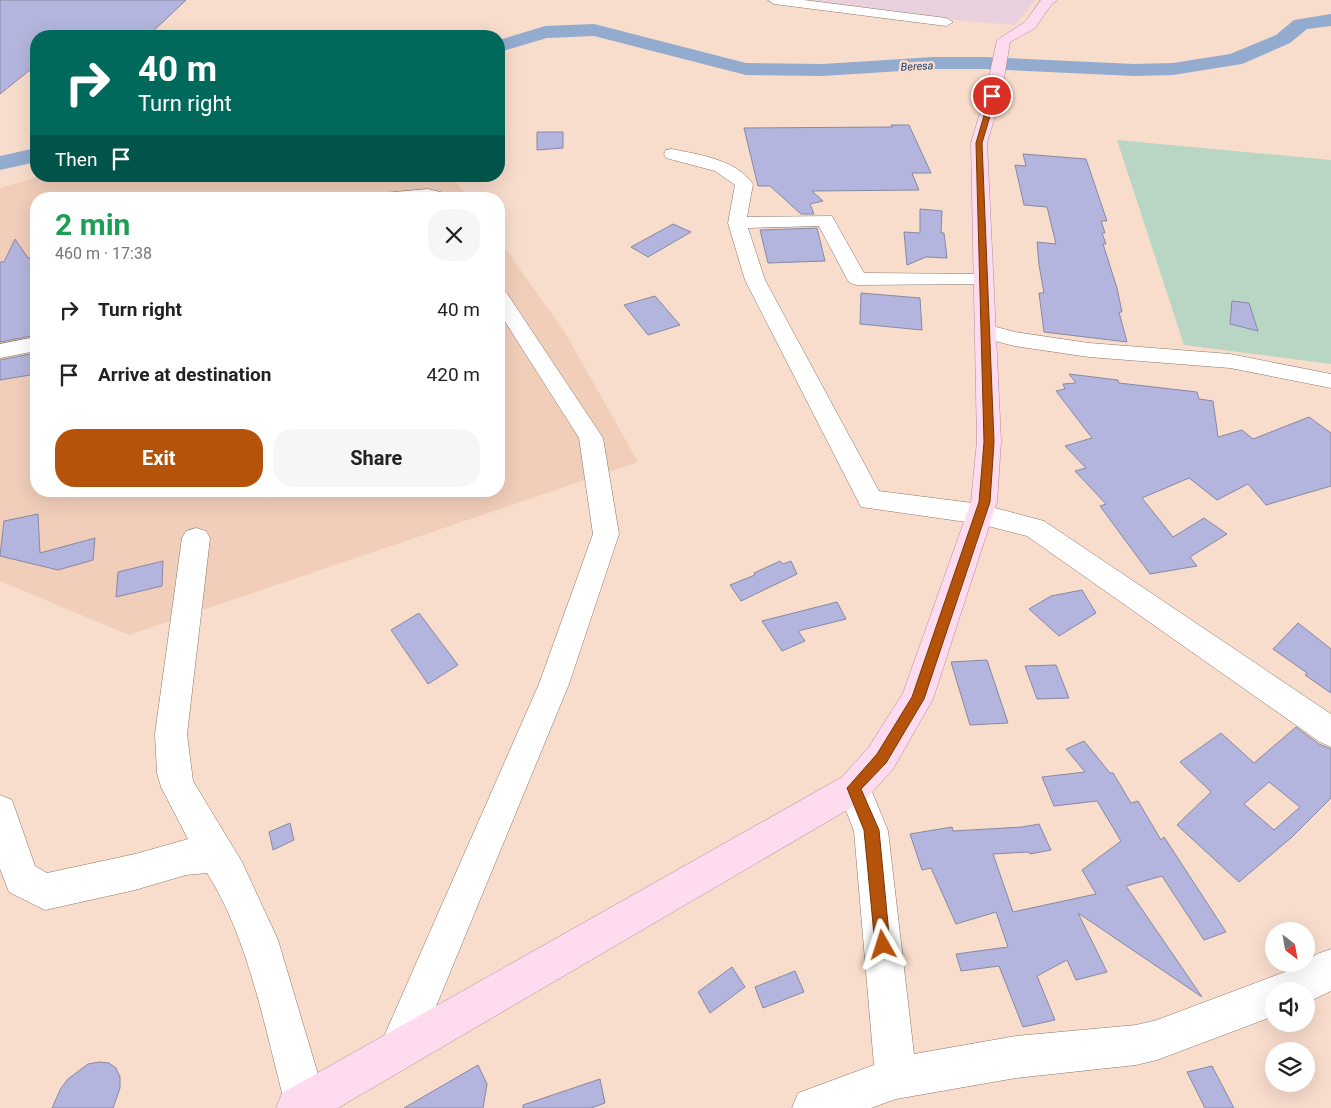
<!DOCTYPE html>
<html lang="en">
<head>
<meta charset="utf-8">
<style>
  body { margin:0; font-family:Roboto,sans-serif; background:#f6f6f6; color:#222; height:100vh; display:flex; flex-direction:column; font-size:19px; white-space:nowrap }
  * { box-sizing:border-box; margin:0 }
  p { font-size:16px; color:#767676 }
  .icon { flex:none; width:28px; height:28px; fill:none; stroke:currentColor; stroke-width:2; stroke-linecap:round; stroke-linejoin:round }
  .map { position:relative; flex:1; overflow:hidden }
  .details { position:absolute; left:30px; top:192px; width:475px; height:305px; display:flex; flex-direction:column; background:#fff; border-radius:20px; box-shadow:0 5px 20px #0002 }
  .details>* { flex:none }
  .banner { position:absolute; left:30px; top:30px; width:475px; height:152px; border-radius:20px; box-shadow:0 5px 20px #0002; background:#00695c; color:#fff; overflow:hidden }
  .needle { width:32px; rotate:149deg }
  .tools { position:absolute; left:1265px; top:922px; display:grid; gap:10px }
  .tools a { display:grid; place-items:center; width:50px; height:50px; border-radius:50%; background:#fff; box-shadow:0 5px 20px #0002; font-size:25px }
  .pin { position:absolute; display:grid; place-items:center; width:42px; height:42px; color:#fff; margin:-21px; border:2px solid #fff; border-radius:50%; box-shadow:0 1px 5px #0007 }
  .me { position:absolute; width:55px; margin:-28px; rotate:354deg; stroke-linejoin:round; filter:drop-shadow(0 0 4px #0008) }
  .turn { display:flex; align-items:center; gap:18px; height:105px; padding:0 25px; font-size:22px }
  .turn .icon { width:65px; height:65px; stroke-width:2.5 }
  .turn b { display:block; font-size:35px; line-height:42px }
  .then { display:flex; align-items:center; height:48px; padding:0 25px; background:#0003; gap:10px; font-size:19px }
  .round { display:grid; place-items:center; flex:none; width:52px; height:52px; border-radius:20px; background:#f6f6f6 }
  .headline { display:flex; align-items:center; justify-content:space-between; height:85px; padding:0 25px }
  h1 { font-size:30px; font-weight:700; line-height:38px; color:#1e9e55 }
  .cta { display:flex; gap:10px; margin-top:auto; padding:10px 25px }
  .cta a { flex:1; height:58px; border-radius:20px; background:#b45309; color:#fff; font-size:20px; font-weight:700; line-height:58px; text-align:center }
  .cta a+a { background:#f6f6f6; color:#222 }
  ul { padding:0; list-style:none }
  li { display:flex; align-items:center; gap:15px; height:65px; padding:0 25px }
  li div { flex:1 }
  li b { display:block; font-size:19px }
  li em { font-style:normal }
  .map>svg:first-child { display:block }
</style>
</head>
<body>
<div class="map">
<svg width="1331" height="1108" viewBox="0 0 1331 1108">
  <rect width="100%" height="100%" fill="#f8dccc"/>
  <path fill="#f1ceba" d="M 41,176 L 452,176 L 469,199 L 36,199 L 36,491 L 499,491 L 499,240 L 564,331 L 638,462 L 129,635 L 0,581 L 0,188 Z"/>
  <path fill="#e8d1dd" d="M 810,0 L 1035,0 L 1015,25 L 954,20 Z"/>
  <path fill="#b8d6c3" d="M 1117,140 L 1331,160 L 1331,364 L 1184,345 Z"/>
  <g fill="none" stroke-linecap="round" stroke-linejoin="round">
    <path fill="#92abce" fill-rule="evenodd" d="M 1331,14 L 1331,26 L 1307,29 L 1290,43 L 1242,64 L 1173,75 L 1134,76 L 986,69 L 933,69 L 823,76 L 746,75 L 594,36 L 547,38 L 499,52 L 499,40 L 545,26 L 594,24 L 746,63 L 823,64 L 933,57 L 986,57 L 1134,64 L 1173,63 L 1230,54 L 1276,35 L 1294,20 Z
      M 36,148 L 36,162 L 0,170 L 0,156 Z"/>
  </g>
  <path fill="#b3b5de" stroke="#8789a2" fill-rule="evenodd" d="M 0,0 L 186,0 L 148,36 L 36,36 L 36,65 L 0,94 Z
    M 891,125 L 909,125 L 931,173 L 912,173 L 919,190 L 812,191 L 823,201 L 810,204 L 814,214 L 801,214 L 770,186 L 758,186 L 744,128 L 892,127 Z
    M 537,132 L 563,132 L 563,148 L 537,150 Z
    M 1023,154 L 1086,159 L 1107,221 L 1101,221 L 1105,233 L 1102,233 L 1106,244 L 1103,244 L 1117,288 L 1122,312 L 1119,312 L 1127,342 L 1044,332 L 1039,293 L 1044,293 L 1039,265 L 1037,242 L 1056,244 L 1047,207 L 1024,205 L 1015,165 L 1026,166 Z
    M 920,209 L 942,211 L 941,233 L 944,233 L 947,258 L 926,257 L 907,265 L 904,232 L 920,233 Z
    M 673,224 L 691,232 L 648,257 L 631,247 Z
    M 817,228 L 825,261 L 768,263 L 760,230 Z
    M 15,239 L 28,258 L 36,257 L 36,335 L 0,342 L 0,262 L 4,262 Z
    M 861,293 L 920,298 L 922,330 L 860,324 Z
    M 655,296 L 680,325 L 648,335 L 624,305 Z
    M 1232,301 L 1249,303 L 1258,331 L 1230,324 Z
    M 36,353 L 36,374 L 0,380 L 0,360 Z
    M 1069,374 L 1118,380 L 1119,383 L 1197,392 L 1199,399 L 1213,401 L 1218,437 L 1242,430 L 1253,439 L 1309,417 L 1331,433 L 1331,486 L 1266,505 L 1248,484 L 1217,500 L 1189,478 L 1142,498 L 1173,537 L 1204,518 L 1227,534 L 1190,557 L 1197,566 L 1150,574 L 1100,506 L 1106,504 L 1075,471 L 1086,468 L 1065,446 L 1092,438 L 1056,391 L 1065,389 L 1063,384 L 1076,383 Z
    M 38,514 L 40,553 L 95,538 L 93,560 L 58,570 L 0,556 L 4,521 Z
    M 163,561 L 162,586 L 116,597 L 118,572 Z
    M 780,561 L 783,564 L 791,561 L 797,574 L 741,601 L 730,585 L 755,575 L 754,573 Z
    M 1082,590 L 1096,613 L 1059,636 L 1029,609 L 1051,596 Z
    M 837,602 L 846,619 L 798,631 L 805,641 L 782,651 L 762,621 Z
    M 419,613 L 458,665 L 428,684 L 391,630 Z
    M 1298,623 L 1331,649 L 1331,693 L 1305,675 L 1307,673 L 1273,649 Z
    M 987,660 L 1008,723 L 970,725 L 951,662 Z
    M 1056,665 L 1069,698 L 1037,699 L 1025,666 Z
    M 1296,727 L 1319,744 L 1331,749 L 1331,798 L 1292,837 L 1239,882 L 1177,825 L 1211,792 L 1180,762 L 1221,733 L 1254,763 ZM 1269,782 L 1300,807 L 1274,830 L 1244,804 Z
    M 1084,741 L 1110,773 L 1113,773 L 1131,803 L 1138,801 L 1161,840 L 1164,837 L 1226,932 L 1204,940 L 1162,876 L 1126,886 L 1202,997 L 1078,913 L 1107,972 L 1076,980 L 1067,960 L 1037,976 L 1055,1020 L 1023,1027 L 999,966 L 961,971 L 956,954 L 1008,947 L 996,912 L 956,924 L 931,868 L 922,870 L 910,834 L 952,827 L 953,831 L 1022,827 L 1039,824 L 1051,850 L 1030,854 L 1029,852 L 993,854 L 1013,912 L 1096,894 L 1082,870 L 1121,841 L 1097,801 L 1054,806 L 1042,777 L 1085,772 L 1066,749 Z
    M 290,823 L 294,840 L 273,850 L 269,832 Z
    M 732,967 L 745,987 L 710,1013 L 698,992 Z
    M 795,971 L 804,992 L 763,1008 L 755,987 Z
    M 99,1062 L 109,1063 L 116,1068 L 120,1077 L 120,1088 L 113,1108 L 52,1108 L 61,1088 L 68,1079 L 88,1064 Z
    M 478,1065 L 487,1084 L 483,1108 L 404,1108 Z
    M 1212,1066 L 1234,1108 L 1205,1108 L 1187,1072 Z
    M 600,1079 L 605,1103 L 591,1108 L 523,1108 L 523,1105 Z"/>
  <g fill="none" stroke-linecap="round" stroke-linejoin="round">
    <defs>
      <path id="minor" d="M 768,0 L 804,0 L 946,18 L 953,22 L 946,26 L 774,4 Z
        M 672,149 C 700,155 735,159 753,184 L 747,217 L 832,216 L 864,273 L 990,274 L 993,278 L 990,282 L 983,284 L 857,285 L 850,283 L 847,279 L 819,226 L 748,228 L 765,280 L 879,491 L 980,504 L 1044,521 L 1331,714 L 1331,747 L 1320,742 L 1027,536 L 980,524 L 861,507 L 745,280 L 728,223 L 735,185 L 715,171 L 666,158 L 664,154 L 666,150 Z
        M 428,189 L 452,195 L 455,199 L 364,199 L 367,195 L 373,194 Z
        M 499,290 L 506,292 L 603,438 L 619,534 L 569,684 L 418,1050 L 412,1064 L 398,1070 L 384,1064 L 378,1050 L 539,684 L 593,534 L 579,438 L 499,312 Z
        M 985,324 L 1015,332 L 1089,343 L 1230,354 L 1331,374 L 1331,388 L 1230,368 L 1089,357 L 1014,346 L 977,336 L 974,331 L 977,326 Z
        M 36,337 L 36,351 L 0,358 L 0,344 Z
        M 196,528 L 206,531 L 210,538 L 187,734 L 193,781 L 242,862 L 278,940 L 328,1108 L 286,1108 C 266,1034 249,938 207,873 L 186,875 L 135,890 L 45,910 L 9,892 L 0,869 L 0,795 L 12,800 L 35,866 L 47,873 L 135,854 L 188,839 L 161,787 L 157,773 L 155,734 L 182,538 L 186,531 Z
        M 854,772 L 866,777 L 888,831 L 914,1054 L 1016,1036 L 1136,1025 L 1157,1020 L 1298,967 L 1317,954 L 1331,949 L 1331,991 L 1306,1003 L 1306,991 L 1274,991 L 1274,1016 L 1157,1060 L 1136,1065 L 1016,1078 L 896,1099 L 871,1108 L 792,1108 L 798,1093 L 874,1065 L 854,831 L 837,788 L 842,777 Z"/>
      <path id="major" d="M 1041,0 L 1057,0 L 1051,5 L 1035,28 L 1010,42 L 1001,96 L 987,143 L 1001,441 L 997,502 L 933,699 L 893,769 L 866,799 L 338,1108 L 276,1108 L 282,1093 L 842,777 L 869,747 L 903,693 L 971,502 L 977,441 L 971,143 L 985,96 L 997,40 L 1025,22 Z"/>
    </defs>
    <use href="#minor" stroke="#8e7667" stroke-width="1"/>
    <use href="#major" stroke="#b58a9e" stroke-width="1"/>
    <use href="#minor" fill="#fff" fill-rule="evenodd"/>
    <use href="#major" fill="#ffdbef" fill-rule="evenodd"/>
  </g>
  <path fill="#b45309" stroke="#753606" d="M 990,95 L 996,96 L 982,143 L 994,442 L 990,502 L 924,699 L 886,763 L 861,789 L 879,830 L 890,945 L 888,951 L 883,953 L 877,951 L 875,945 L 864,830 L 847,788 L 877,754 L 912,697 L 979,502 L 984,442 L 976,143 Z"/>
  <g text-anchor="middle" stroke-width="5" stroke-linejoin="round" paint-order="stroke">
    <g font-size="11" font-style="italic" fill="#1b3d6a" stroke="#f8dccc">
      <text transform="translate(917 66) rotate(-3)" y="4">Beresa</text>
    </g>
  </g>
</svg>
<div class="tools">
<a><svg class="needle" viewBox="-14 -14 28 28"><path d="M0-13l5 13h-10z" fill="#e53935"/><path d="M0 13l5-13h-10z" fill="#767676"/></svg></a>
<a><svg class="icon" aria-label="sound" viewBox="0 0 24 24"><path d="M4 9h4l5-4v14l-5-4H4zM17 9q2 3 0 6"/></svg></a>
<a><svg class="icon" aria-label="layers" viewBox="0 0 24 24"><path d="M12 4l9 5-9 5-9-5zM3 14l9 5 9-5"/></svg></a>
</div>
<div class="pin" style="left:992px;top:96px;background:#d93025"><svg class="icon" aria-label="arrive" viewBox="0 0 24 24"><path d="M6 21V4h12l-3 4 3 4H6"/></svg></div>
<svg class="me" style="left:883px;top:945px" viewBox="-20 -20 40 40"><path d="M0-17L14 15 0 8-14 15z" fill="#b45309" stroke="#fff" stroke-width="4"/></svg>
<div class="banner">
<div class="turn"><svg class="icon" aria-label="right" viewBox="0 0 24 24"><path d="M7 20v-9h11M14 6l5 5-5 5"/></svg><div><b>40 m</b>Turn right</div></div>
<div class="then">Then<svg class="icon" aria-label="arrive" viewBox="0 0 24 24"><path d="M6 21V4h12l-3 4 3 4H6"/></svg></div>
</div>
<section class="details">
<div class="headline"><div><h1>2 min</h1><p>460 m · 17:38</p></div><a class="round"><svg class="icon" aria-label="close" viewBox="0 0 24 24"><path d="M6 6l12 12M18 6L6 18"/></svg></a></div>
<ul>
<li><svg class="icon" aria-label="right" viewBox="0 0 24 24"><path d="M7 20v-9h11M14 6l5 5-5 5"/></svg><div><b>Turn right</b></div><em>40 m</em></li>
<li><svg class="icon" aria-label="arrive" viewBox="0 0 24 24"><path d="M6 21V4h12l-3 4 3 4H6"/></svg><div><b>Arrive at destination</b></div><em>420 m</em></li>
</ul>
<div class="cta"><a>Exit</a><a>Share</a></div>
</section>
</div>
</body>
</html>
